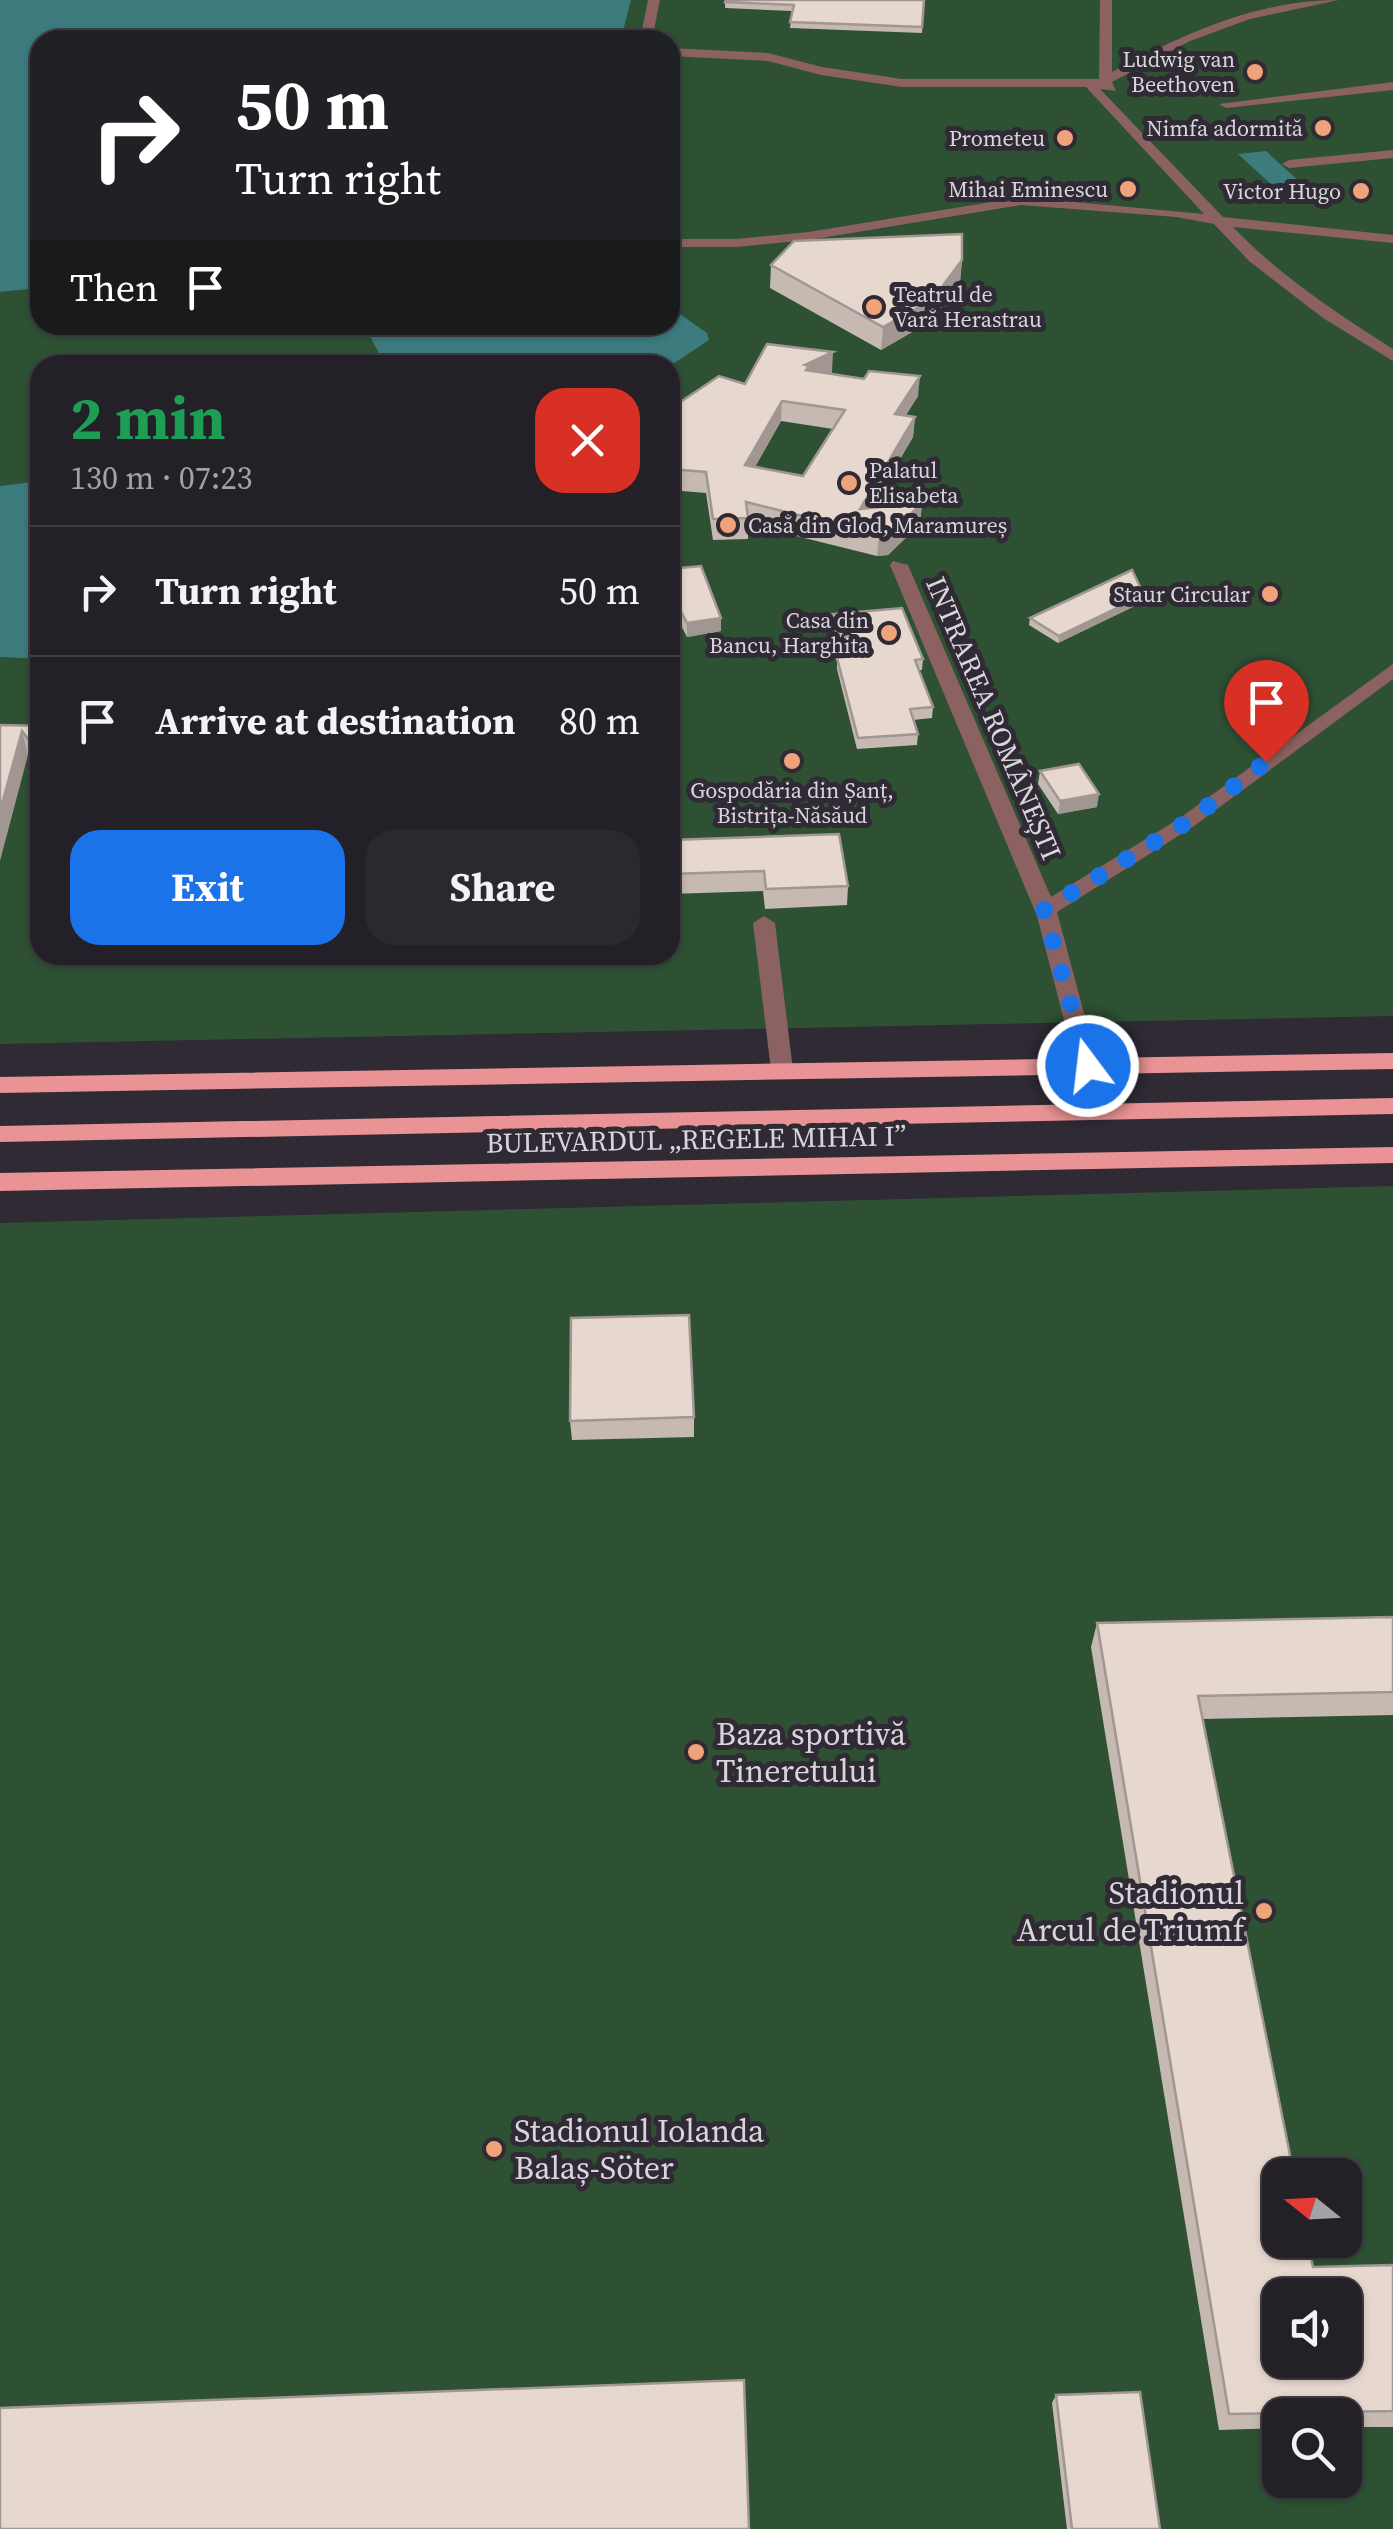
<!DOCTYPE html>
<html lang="en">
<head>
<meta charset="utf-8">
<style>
  body { margin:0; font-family:"Source Serif 4",serif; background:#2b282f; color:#f1f3f6; height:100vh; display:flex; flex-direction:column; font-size:38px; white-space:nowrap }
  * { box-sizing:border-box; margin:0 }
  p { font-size:32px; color:#a3a3a7 }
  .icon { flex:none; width:55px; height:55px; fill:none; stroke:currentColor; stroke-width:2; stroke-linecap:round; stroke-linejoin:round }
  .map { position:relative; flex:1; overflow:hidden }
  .drawer { position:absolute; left:30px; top:355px; width:650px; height:610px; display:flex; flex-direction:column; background:#232027; border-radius:30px; box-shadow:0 2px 8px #0004,0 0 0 2px #403e44 }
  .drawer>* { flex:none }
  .hud { position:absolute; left:30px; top:30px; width:650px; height:305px; border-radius:30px; box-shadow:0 2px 8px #0004,0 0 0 2px #403e44; background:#202124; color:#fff; overflow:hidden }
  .needle { width:65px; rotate:288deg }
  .tools { position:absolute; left:1262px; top:2158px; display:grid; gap:20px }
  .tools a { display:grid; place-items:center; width:100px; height:100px; border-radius:20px; background:#232027; box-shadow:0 2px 8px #0004,0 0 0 2px #403e44; font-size:50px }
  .pin { position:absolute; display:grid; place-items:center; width:85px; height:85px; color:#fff; margin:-102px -42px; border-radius:50% 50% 50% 0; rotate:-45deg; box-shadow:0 0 10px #0007 }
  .pin .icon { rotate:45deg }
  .me { position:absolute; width:110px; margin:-55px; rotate:345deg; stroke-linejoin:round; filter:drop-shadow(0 0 8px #0008) }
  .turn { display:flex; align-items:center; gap:35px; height:210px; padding:0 40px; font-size:45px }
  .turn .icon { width:130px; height:130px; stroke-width:2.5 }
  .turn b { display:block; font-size:70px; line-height:85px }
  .then { display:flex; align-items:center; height:95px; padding:0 40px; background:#0003; gap:20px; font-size:38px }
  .round { display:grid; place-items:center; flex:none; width:105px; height:105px; border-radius:30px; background:#2b282f }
  .head { display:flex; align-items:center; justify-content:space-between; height:170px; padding:0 40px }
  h1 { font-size:60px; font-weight:700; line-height:75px; color:#1e9e55 }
  .primary-button { display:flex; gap:20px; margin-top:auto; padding:20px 40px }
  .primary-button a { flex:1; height:115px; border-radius:30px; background:#1a73e8; color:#fff; font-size:40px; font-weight:700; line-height:115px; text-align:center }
  .primary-button a+a { background:#2b282f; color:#f1f3f6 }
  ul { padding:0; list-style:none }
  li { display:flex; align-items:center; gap:30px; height:130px; padding:0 40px; border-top:2px solid #403e44 }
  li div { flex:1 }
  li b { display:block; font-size:38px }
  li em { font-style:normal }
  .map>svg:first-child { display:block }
</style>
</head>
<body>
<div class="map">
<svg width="1393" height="2529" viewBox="0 0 1393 2529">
  <rect width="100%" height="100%" fill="#2f2a34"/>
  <path fill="#2e5134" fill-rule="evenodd" d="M 631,0 L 1393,0 L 1393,1016 L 0,1044 L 0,657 L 40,659 L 40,955 L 670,955 L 670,366 L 709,339 L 706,333 L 670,307 L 670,40 L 621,40 Z
    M 40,288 L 40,325 L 353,325 L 371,337 L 386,363 L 40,365 L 40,481 L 0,486 L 0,292 Z
    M 1393,1186 L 1393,2529 L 0,2529 L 0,1223 ZM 1280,2175 L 1345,2175 L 1345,2240 L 1280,2240 ZM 1280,2295 L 1345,2295 L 1345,2360 L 1280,2360 ZM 1280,2415 L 1345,2415 L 1345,2480 L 1280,2480 Z"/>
  <path fill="#3c7b7e" d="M 0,0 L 631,0 L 621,40 L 40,40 L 40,288 L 0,292 Z
    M 1266,151 L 1302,184 L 1274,187 L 1238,154 Z
    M 670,307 L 707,333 L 709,340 L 670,366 L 385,365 L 371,338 L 353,325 L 670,325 Z
    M 40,481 L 40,659 L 0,657 L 0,486 Z"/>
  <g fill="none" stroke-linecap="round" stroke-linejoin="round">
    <path fill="#8b6161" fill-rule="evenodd" d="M 648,0 L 660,0 L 652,40 L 640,40 Z
      M 1100,0 L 1112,0 L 1112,72 C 1184,34 1256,0 1339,0 L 1250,19 L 1190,41 L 1112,82 L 1116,91 L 1100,89 L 1223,217 L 1393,235 L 1393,243 L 1233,227 C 1280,276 1336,313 1393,349 L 1393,361 L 1323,318 L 1249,261 L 1214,224 L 1176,217 L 1021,205 L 809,240 L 736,247 L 670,247 L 670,239 L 736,239 L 809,232 L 1021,197 L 1204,214 L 1086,87 L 902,87 L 821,75 L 768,61 L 670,56 L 670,48 L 768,53 L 822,67 L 902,79 L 1099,79 Z
      M 1393,82 L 1393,90 L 1226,108 L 1219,104 Z
      M 1393,150 L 1393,158 L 1289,168 L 1282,164 L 1289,160 Z
      M 893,561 L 908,565 L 1051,897 L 1180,818 L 1393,664 L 1393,679 L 1194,826 L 1057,912 L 1098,1066 L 1095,1072 L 1087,1074 L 1076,1066 L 1037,916 L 890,565 Z
      M 764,916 L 775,923 L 793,1070 L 782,1078 L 771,1070 L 753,923 Z"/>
    <path fill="#ea9395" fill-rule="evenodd" d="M 1393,1053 L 1393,1069 L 0,1093 L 0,1077 Z
      M 1393,1098 L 1393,1114 L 0,1142 L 0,1126 Z
      M 1393,1147 L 1393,1163 L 0,1191 L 0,1173 Z"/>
  </g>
  <path fill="#c6b9b2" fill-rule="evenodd" d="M 924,0 L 922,33 L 790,28 L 792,11 L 725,8 L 725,2 Z
    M 962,260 L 960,282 L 931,321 L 881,350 L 770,288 L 771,265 Z
    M 832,372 L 830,374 L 918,396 L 906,415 L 915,417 L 913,437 L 872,507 L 922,503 L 920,524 L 888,555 L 877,556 L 748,524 L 748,539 L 713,540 L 706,493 L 670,490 L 670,409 L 745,384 ZM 781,421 L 833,429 L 803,476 L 755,467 Z
    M 670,569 L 721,631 L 687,637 L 670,604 Z
    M 1143,602 L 1058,643 L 1029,625 L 1030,618 Z
    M 823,615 L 923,659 L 922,670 L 919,670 L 933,707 L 932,718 L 913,720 L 918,734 L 917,745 L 857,749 L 837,669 L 837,658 L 856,656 L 822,626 Z
    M 0,725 L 40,726 L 40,770 L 28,755 Z
    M 1040,771 L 1097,807 L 1058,814 L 1038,784 Z
    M 670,840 L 848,886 L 847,905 L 765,909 L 763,891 L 670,894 Z
    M 694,1417 L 694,1437 L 572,1440 L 570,1421 Z
    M 1393,1617 L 1393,1715 L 1202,1719 L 1313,2267 L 1393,2265 L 1393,2427 L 1345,2427 L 1345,2415 L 1280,2415 L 1280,2428 L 1219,2430 L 1091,1647 L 1097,1623 Z
    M 1056,2395 L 1160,2529 L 1067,2529 L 1052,2403 Z"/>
  <path fill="#a19691" d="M 962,260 L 960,282 L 931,321 L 881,350 L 883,327 Z
    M 833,352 L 832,372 L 808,384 L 805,365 Z
    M 920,376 L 918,396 L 894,434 L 895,414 Z
    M 782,401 L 781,421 L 744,486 L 745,465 Z
    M 915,417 L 913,437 L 858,530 L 860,509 Z
    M 922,503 L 920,524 L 888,555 L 877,556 L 879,535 Z
    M 1144,595 L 1143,602 L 1058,643 L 1059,636 Z
    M 721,618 L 721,631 L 687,637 L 687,623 Z
    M 22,731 L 28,755 L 0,861 L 0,811 Z
    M 1099,794 L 1097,807 L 1058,814 L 1060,801 Z"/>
  <path fill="#e6d7cf" stroke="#a19691" stroke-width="2.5" fill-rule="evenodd" d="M 726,0 L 924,0 L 922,27 L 790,22 L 794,5 L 725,2 Z
    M 962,234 L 962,260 L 933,299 L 883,327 L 771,265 L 794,241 Z
    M 767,344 L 833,352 L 805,365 L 809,366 L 806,370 L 864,379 L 869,371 L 920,376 L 895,414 L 915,417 L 860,509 L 922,503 L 890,534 L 879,535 L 746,502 L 748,518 L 713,519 L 706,472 L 670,469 L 670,458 L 673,448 L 670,447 L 670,409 L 719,376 L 745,384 ZM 782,401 L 845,410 L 803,476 L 745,465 Z
    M 701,566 L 721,618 L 687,623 L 670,591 L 670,569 Z
    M 1132,570 L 1144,595 L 1059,636 L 1030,618 Z
    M 902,608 L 923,659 L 915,660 L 933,707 L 910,709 L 918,734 L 858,738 L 837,658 L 867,654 L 823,615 Z
    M 0,725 L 40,726 L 40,755 L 22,731 L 0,811 Z
    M 1079,764 L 1099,794 L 1060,801 L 1040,771 Z
    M 839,834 L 848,886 L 766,889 L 764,871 L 670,874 L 670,840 Z
    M 689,1315 L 694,1417 L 570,1421 L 571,1318 Z
    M 1393,1617 L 1393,1692 L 1198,1696 L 1294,2175 L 1280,2175 L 1280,2240 L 1307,2240 L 1313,2267 L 1393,2265 L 1393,2411 L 1229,2414 L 1097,1623 ZM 1280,2295 L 1345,2295 L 1345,2360 L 1280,2360 Z
    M 744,2380 L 749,2529 L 0,2529 L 0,2408 Z
    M 1140,2392 L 1160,2529 L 1072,2529 L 1056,2395 Z"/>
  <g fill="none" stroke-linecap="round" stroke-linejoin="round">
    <path stroke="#1a73e8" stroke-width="18" stroke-dasharray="0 32.4" d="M 1088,1066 L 1044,910 L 1187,822 L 1266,762"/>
  </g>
  <g fill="#f0a27a" stroke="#2f2a34" stroke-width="4">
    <circle cx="1255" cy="72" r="10"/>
    <circle cx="1323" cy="128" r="10"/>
    <circle cx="1065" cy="138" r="10"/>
    <circle cx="1128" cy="189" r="10"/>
    <circle cx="1361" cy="191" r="10"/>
    <circle cx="874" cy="307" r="10"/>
    <circle cx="849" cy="483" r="10"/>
    <circle cx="728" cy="525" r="10"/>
    <circle cx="1270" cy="594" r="10"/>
    <circle cx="889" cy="633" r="10"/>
    <circle cx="792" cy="761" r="10"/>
    <circle cx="696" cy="1752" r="10"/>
    <circle cx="1264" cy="1911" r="10"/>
    <circle cx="494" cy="2149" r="10"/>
  </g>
  <g text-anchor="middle" stroke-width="10" stroke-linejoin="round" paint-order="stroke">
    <g font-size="22" fill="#d9d5dc" stroke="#2f2a34" text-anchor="end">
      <text x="1235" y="67">Ludwig van<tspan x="1235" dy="25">Beethoven</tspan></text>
      <text x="1303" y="136">Nimfa adormită</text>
      <text x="1045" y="146">Prometeu</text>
      <text x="1108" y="197">Mihai Eminescu</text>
      <text x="1341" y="199">Victor Hugo</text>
      <text x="894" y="302" text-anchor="start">Teatrul de<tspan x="894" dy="25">Vară Herastrau</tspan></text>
      <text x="869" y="478" text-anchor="start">Palatul<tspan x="869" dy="25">Elisabeta</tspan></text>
      <text x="748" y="533" text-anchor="start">Casă din Glod, Maramureș</text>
      <text x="1250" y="602">Staur Circular</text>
      <text x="869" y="628">Casa din<tspan x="869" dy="25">Bancu, Harghita</tspan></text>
      <text x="792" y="798" text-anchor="middle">Gospodăria din Șanț,<tspan x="792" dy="25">Bistrița-Năsăud</tspan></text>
    </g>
    <g font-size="28" fill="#d9d5dc" stroke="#2f2a34">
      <text transform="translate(994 718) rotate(67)" y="10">INTRAREA ROMÂNEȘTI</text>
      <text transform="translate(696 1139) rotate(-1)" y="10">BULEVARDUL „REGELE MIHAI I”</text>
    </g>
    <g font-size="32" fill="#d9d5dc" stroke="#2f2a34" text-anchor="start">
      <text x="716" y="1745">Baza sportivă<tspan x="716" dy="37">Tineretului</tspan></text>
      <text x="1244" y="1904" text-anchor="end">Stadionul<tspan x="1244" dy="37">Arcul de Triumf</tspan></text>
      <text x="514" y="2142">Stadionul Iolanda<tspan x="514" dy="37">Balaș-Söter</tspan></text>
    </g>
  </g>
</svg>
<div class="tools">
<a><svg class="needle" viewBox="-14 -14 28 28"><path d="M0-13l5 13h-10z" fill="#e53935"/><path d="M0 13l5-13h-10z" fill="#a3a3a7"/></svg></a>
<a><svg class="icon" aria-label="sound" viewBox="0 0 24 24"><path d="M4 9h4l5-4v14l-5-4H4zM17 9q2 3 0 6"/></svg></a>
<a><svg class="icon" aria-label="search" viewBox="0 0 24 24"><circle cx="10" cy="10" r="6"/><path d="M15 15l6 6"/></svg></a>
</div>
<div class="pin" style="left:1266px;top:762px;background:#d93025"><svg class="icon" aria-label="arrive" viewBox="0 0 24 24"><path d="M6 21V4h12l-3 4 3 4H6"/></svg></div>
<svg class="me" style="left:1088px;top:1066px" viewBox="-20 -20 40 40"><circle r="17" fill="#1a73e8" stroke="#fff" stroke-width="3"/><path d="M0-11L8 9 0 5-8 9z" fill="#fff"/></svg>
<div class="hud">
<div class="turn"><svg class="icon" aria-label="right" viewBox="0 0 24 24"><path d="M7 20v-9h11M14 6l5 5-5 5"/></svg><div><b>50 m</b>Turn right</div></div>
<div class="then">Then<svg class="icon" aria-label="arrive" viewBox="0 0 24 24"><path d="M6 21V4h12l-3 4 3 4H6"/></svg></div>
</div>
<section class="drawer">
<div class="head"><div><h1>2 min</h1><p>130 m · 07:23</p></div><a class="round" style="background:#d93025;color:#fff"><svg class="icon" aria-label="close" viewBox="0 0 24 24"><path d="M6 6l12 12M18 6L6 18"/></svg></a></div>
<ul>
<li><svg class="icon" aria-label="right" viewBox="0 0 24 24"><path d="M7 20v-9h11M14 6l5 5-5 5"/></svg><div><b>Turn right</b></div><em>50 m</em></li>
<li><svg class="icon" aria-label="arrive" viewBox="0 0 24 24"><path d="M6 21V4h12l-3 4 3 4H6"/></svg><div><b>Arrive at destination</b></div><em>80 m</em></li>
</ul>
<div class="primary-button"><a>Exit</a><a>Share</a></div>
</section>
</div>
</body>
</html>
